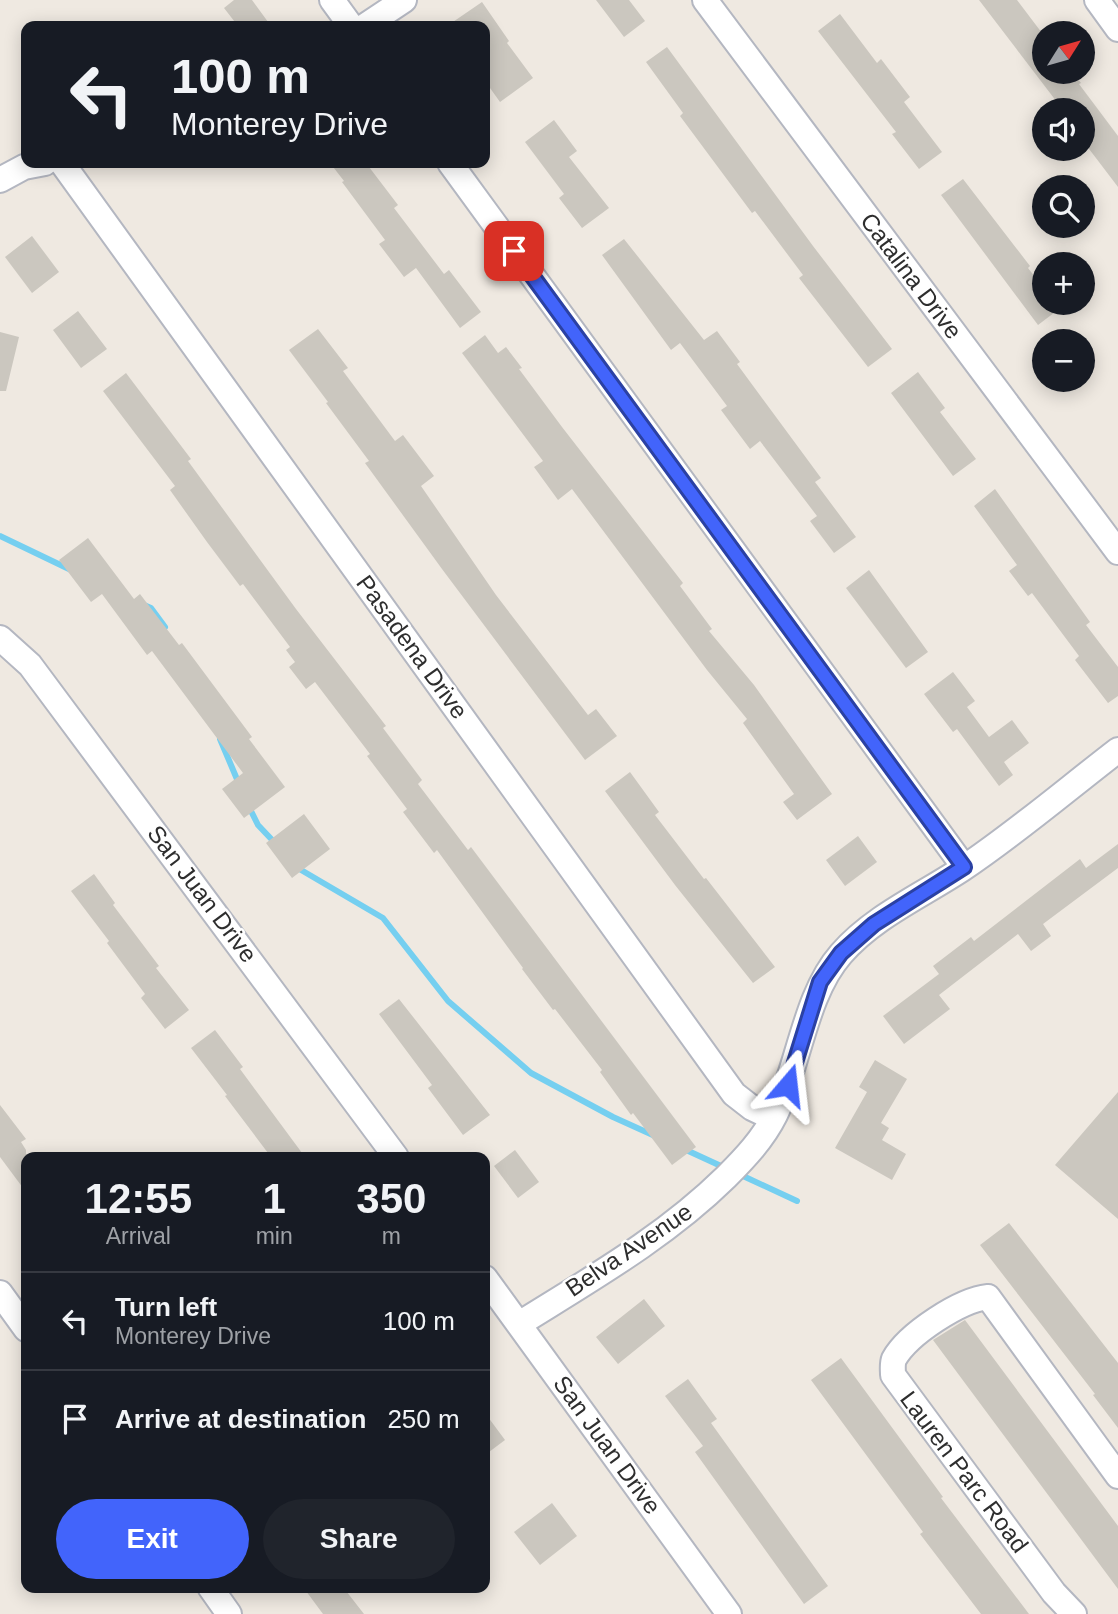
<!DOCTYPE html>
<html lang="en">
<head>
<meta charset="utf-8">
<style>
  body { margin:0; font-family:Helvetica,sans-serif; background:#20242c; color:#f1f3f6; height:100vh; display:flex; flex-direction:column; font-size:26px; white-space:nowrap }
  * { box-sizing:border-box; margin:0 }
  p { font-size:23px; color:#9ea1a6 }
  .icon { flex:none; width:38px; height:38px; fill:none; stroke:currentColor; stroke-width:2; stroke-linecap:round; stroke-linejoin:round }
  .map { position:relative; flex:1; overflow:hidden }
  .panel { position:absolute; left:21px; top:1152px; width:469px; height:441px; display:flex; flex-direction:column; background:#171b24; border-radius:14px; box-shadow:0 4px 18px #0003 }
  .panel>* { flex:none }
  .hud { position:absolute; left:21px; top:21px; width:469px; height:147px; border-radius:14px; box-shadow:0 4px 18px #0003; background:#171b24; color:#f1f3f6; overflow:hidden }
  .needle { width:46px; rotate:53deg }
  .controls { position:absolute; left:1032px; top:21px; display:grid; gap:14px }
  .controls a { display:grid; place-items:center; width:63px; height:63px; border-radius:50%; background:#171b24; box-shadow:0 4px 18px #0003; font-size:35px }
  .pin { position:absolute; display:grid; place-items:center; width:60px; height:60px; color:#fff; margin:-30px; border-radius:14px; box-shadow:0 4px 10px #0006 }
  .me { position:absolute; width:77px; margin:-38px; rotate:17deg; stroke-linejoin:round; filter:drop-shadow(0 0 5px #0008) }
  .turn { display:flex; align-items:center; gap:24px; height:147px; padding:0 35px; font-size:32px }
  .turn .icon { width:91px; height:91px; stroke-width:2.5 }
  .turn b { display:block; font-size:49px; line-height:60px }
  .eta { display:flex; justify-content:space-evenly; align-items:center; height:119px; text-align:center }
  .eta b { font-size:42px; font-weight:800; line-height:49px }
  .button { display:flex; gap:14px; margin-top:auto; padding:14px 35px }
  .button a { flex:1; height:80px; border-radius:42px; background:#4264fb; color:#fff; font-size:28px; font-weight:800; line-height:80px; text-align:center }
  .button a+a { background:#20242c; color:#f1f3f6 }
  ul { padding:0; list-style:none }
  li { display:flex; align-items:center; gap:21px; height:98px; padding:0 35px; border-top:2px solid #363941 }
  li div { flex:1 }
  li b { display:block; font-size:26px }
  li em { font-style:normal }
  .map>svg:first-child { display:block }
</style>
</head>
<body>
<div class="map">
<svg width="1118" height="1614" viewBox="0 0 1118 1614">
  <rect width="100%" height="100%" fill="#efe9e1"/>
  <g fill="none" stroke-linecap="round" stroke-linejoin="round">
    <path stroke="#75cff0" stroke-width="6" d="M 0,536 L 71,570
      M 144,605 L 151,608 L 165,627
      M 220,739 L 239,784
      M 249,807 L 258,825 L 275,843
      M 296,867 L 383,918 L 448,1001 L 531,1073 L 613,1117 L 655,1136
      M 684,1149 L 721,1166
      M 743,1176 L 797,1201"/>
  </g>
  <path fill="#cbc7bf" d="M 234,0 L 252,0 L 271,26 L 238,26 L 224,8 Z
    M 596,0 L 629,0 L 645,21 L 624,37 Z
    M 979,0 L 1017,0 L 1045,37 L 1045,72 L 1072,72 L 1081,83 L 1079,84 L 1118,136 L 1118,187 L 1083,141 L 1083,110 L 1063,110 Z
    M 482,2 L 509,41 L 507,43 L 533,78 L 500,102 L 485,81 L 485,26 L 447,26 Z
    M 840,14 L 877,63 L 881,59 L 910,97 L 904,102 L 942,152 L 919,169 L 892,134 L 896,132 L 818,31 Z
    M 667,47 L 813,246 L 892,349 L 868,367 L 799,278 L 803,275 L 755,211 L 752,213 L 680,116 L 683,113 L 646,62 Z
    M 554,120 L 577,151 L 569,157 L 609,208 L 582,228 L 559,198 L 564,194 L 525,142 Z
    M 330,163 L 366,163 L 398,205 L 394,208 L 444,274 L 449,270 L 481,312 L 460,328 L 416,268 L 404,277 L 379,244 L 385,240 L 342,182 L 344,181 Z
    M 963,179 L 1030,266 L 1028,268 L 1045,290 L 1045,303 L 1067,303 L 1038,325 L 941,195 Z
    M 32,236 L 59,272 L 32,293 L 5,257 Z
    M 624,239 L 704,340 L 717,331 L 740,362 L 737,364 L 821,478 L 815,482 L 856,537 L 834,553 L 810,521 L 817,516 L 760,441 L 750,449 L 721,410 L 727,406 L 680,343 L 671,350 L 602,255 Z
    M 78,311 L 107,349 L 81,368 L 53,330 Z
    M 318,329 L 348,368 L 343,371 L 395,441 L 403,435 L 434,476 L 421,486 L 496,595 L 588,715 L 596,709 L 617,736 L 585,760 L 442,569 L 365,463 L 369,461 L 326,403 L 328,402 L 289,350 Z
    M 0,332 L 19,337 L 6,391 L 0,391 Z
    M 485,335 L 498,353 L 506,347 L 522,368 L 519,369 L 562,427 L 683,583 L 680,586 L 712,629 L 709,631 L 754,685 L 832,794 L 797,820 L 783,802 L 794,794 L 743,723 L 747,719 L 707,670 L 572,489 L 558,500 L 534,467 L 543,461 L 462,353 Z
    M 918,372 L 945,408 L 940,412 L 976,459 L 953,476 L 891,393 Z
    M 126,373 L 191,459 L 188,461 L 296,609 L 386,726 L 383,728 L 422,780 L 418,784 L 468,850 L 471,847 L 696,1147 L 672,1165 L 633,1113 L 631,1115 L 600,1072 L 602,1070 L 555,1009 L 553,1010 L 522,969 L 523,968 L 437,850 L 434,853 L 403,812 L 407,809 L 367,756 L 370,754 L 315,682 L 306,689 L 289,667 L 295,662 L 286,650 L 290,647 L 243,584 L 240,586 L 207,542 L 170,490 L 175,486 L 103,391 Z
    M 995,489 L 1090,622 L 1086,625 L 1118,667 L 1118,696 L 1108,703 L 1075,660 L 1079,656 L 1032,593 L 1028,596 L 1009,571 L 1017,565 L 974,506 Z
    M 88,538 L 134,599 L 140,594 L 179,645 L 182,643 L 252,737 L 249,739 L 285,787 L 244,818 L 222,789 L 243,773 L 152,651 L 147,655 L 102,594 L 91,602 L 59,560 Z
    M 869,570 L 928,652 L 906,668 L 846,588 Z
    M 953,672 L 975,701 L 967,707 L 989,737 L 1012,720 L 1029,743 L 1004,762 L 1013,775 L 999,786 L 957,729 L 953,732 L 924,694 Z
    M 630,772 L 659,812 L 655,815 L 704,879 L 706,878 L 775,967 L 753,983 L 675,885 L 605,791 Z
    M 304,814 L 330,849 L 292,878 L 266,843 Z
    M 858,836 L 877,862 L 845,886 L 826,860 Z
    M 1118,844 L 1118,868 L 1043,924 L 1051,936 L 1031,951 L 1018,934 L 939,995 L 950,1009 L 904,1044 L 883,1016 L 939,974 L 933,966 L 971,937 L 974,941 L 1080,859 L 1086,868 Z
    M 94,874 L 115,903 L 113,905 L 159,966 L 156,968 L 189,1010 L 165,1029 L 141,998 L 145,994 L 107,943 L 109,941 L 71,891 Z
    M 399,999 L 490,1115 L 463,1135 L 428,1088 L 432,1085 L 379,1014 Z
    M 215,1030 L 243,1067 L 240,1069 L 305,1157 L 271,1157 L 225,1096 L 227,1095 L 191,1048 Z
    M 875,1060 L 907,1079 L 881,1123 L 889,1128 L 882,1140 L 906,1154 L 892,1180 L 835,1148 L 867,1092 L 859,1087 Z
    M 1118,1092 L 1118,1219 L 1055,1165 Z
    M 0,1105 L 26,1139 L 21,1142 L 26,1150 L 26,1192 L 0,1157 Z
    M 515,1150 L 539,1182 L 518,1198 L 494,1166 Z
    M 1009,1223 L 1118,1363 L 1118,1428 L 1093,1395 L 1095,1394 L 980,1245 Z
    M 644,1299 L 665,1326 L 618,1364 L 596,1337 Z
    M 965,1320 L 1118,1526 L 1118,1589 L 933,1340 Z
    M 841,1358 L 943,1497 L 941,1498 L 1029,1614 L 981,1614 L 920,1534 L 923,1532 L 811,1380 Z
    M 688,1379 L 717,1419 L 711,1423 L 828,1586 L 804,1604 L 695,1452 L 703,1446 L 665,1396 Z
    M 485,1413 L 505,1440 L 485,1455 Z
    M 552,1503 L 577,1536 L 540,1565 L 514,1532 Z
    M 303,1587 L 343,1587 L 364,1614 L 323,1614 Z"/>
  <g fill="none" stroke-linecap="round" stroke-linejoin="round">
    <defs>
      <path id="street" d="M 332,0 L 351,26
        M 705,0 L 1118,552
        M 1097,0 L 1118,29
        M 365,26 L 404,0
        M 62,163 L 734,1094 L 752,1108 L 773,1118
        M 450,163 L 964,867
        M 0,180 L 24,167 L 45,163
        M 0,638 L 30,665 L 396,1157
        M 485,1278 L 729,1614
        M 0,1293 L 26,1329
        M 519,1324 C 591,1279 665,1237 726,1177 C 745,1158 763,1139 775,1115 C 799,1065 805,995 841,954 C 873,917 921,896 962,869 C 1016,833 1066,790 1118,750
        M 210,1587 L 229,1614
        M 1074,1614 L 1054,1593 L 893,1375 C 893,1370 892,1364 894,1359 C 908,1334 960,1300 988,1297 L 1118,1476"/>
    </defs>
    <use href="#street" stroke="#b4b7c1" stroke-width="28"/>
    <use href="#street" stroke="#fff" stroke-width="24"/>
  </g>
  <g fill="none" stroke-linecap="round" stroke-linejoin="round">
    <defs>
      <path id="route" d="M 514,251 L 964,867 L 874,924 L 841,953 L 820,982 L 788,1085"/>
    </defs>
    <use href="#route" stroke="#2b41a3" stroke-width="18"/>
    <use href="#route" stroke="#4264fb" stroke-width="12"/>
  </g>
  <g text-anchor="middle" stroke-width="5" stroke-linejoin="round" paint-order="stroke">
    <g font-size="24" fill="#2e2e2e" stroke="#fff">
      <text transform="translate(911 276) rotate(53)" y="8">Catalina Drive</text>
      <text transform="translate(412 647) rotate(54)" y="8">Pasadena Drive</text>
      <text transform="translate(202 894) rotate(53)" y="8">San Juan Drive</text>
      <text transform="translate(629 1250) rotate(-34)" y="8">Belva Avenue</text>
      <text transform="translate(607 1445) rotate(54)" y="8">San Juan Drive</text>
      <text transform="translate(964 1472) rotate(53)" y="8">Lauren Parc Road</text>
    </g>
  </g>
</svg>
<div class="controls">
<a><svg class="needle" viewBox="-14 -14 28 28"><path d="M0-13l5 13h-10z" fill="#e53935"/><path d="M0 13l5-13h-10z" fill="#9ea1a6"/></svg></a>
<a><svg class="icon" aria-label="sound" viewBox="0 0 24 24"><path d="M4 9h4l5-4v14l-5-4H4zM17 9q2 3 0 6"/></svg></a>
<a><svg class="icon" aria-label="search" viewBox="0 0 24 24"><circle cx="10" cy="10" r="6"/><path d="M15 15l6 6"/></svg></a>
<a>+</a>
<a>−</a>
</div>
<div class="pin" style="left:514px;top:251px;background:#d93025"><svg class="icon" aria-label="arrive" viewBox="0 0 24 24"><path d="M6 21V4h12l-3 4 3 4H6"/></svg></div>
<svg class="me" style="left:788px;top:1085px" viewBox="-20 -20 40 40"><path d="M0-17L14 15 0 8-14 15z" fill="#4264fb" stroke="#fff" stroke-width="4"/></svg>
<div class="hud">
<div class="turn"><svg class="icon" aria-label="left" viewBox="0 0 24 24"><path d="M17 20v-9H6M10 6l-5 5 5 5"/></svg><div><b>100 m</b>Monterey Drive</div></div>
</div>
<section class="panel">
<div class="eta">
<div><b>12:55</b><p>Arrival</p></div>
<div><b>1</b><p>min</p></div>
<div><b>350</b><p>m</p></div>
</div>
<ul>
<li><svg class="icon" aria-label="left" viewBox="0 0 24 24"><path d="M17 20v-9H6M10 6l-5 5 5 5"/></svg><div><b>Turn left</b><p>Monterey Drive</p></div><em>100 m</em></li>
<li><svg class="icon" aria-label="arrive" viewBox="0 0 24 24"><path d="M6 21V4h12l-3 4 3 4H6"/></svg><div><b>Arrive at destination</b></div><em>250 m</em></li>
</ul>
<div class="button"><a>Exit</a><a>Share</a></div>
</section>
</div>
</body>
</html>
